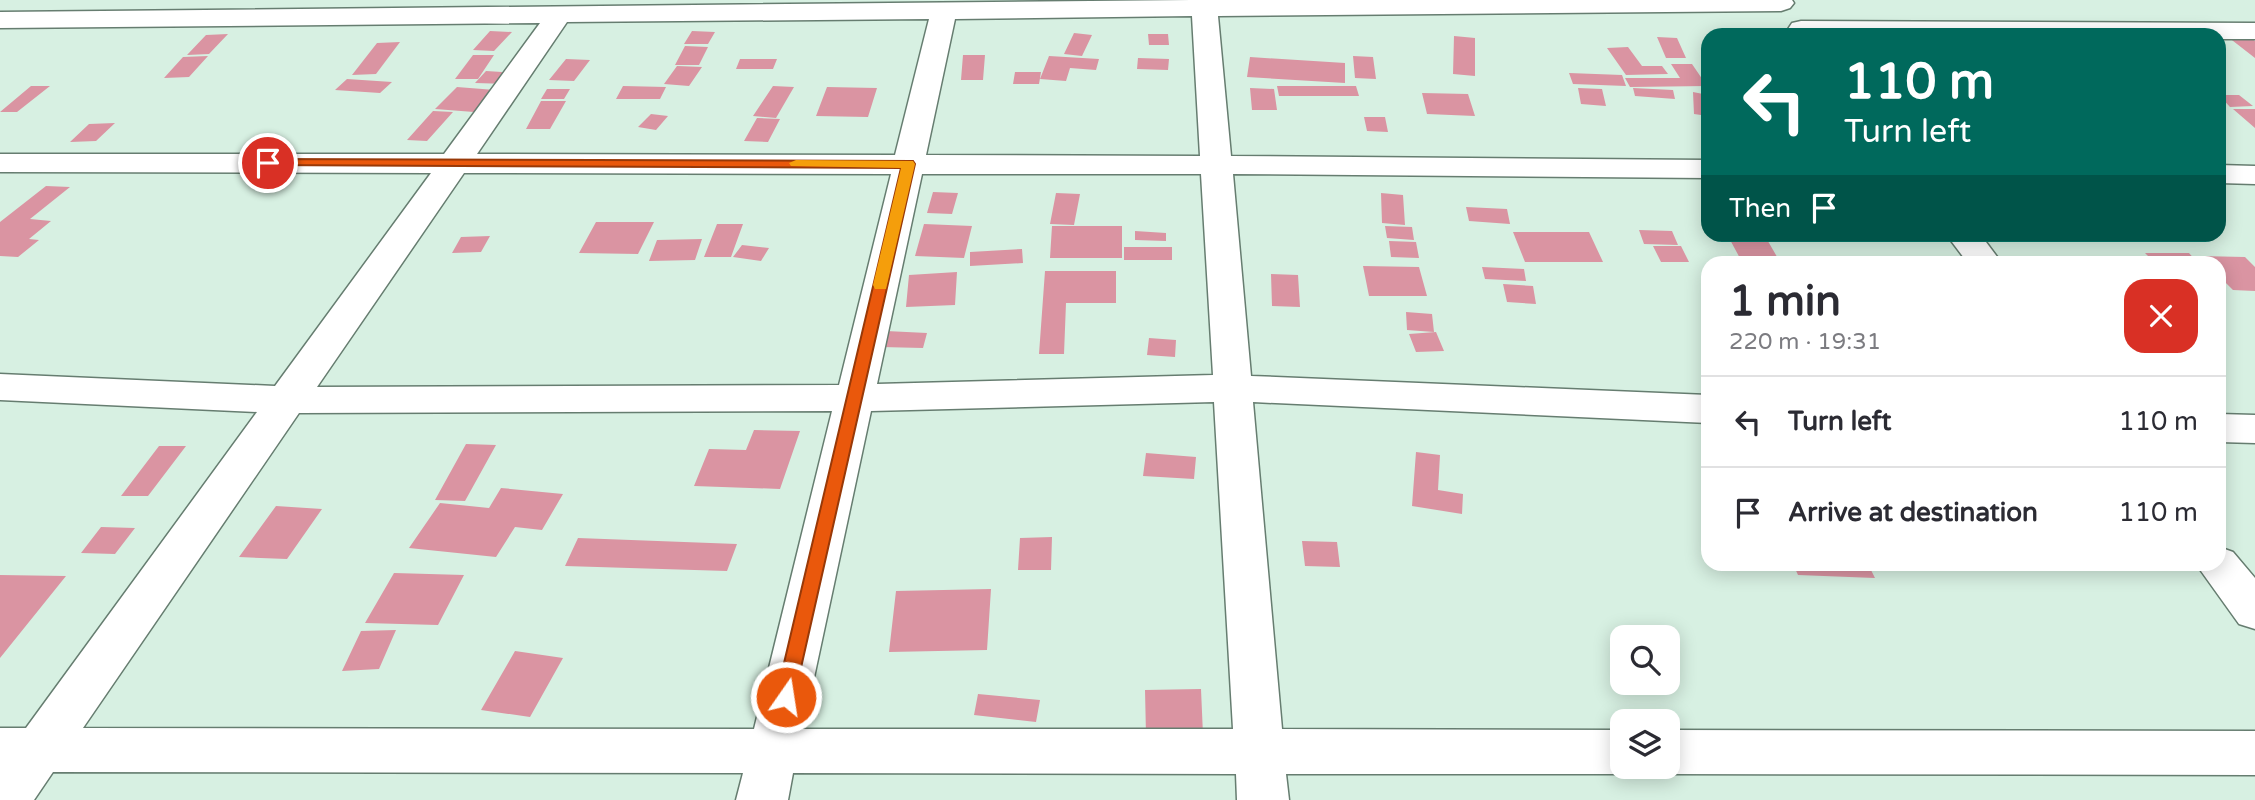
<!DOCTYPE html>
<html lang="en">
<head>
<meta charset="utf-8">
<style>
  body { margin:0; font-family:"Varela Round",sans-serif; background:#f7f7f7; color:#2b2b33; height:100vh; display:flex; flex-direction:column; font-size:26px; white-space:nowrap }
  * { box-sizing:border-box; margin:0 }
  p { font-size:23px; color:#7c7c81 }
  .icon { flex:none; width:38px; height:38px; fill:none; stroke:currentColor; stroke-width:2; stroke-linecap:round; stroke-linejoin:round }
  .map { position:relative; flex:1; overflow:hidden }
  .details { position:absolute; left:1701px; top:256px; width:525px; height:315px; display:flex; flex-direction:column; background:#fff; border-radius:21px; box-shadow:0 4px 18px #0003 }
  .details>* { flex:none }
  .guide { position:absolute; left:1701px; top:28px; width:525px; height:214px; border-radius:21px; box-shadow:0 4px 18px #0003; background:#00695c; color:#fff; overflow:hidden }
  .tools { position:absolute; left:1610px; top:625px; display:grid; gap:14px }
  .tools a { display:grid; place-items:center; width:70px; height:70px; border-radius:14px; background:#fff; box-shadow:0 4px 18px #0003; font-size:35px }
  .pin { position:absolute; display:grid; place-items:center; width:60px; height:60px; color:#fff; margin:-30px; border:4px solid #fff; border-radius:50%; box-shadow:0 2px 7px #0007 }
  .me { position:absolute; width:77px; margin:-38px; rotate:13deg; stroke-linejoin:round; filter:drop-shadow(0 0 5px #0008) }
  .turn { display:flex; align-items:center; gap:24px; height:147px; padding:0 28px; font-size:32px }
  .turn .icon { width:91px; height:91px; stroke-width:2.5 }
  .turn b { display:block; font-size:49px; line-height:60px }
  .then { display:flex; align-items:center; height:66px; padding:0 28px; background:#0003; gap:14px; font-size:26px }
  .round { display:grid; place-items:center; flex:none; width:74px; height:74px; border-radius:21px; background:#f7f7f7 }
  .head { display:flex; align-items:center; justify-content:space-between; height:119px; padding:0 28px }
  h1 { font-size:42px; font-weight:700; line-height:52px }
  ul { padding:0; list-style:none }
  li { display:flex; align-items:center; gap:21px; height:91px; padding:0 28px; border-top:2px solid #e1e1e2 }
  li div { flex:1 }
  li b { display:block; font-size:26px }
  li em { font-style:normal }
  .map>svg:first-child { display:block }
</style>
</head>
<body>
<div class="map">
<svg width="2255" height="800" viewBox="0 0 2255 800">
  <rect width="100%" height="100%" fill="#d7f0e2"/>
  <path fill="#da94a2" d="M 490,31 L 512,32 L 494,51 L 473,50 Z
    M 692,31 L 715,32 L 708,44 L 684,44 Z
    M 1074,33 L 1092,35 L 1082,56 L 1064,54 Z
    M 228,34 L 209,54 L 187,55 L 206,35 Z
    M 1148,34 L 1168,34 L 1169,45 L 1149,45 Z
    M 1454,36 L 1475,38 L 1475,76 L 1453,74 Z
    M 1657,37 L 1677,38 L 1686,58 L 1666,58 Z
    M 2228,37 L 2249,37 L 2255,41 L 2255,58 Z
    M 400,42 L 376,74 L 352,75 L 377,43 Z
    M 685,46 L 708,47 L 699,65 L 675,65 Z
    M 1628,47 L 1642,66 L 1662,66 L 1668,74 L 1626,75 L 1607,48 Z
    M 473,55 L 494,55 L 478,79 L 455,79 Z
    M 963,55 L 985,55 L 983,80 L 961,80 Z
    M 208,56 L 189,77 L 164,78 L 183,57 Z
    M 1049,56 L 1099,59 L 1096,70 L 1070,68 L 1066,81 L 1040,79 Z
    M 1353,56 L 1373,57 L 1376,79 L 1355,78 Z
    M 1250,57 L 1345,63 L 1345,83 L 1247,77 Z
    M 1138,58 L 1169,59 L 1168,70 L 1137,69 Z
    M 566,59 L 590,60 L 574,81 L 549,80 Z
    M 740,59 L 777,59 L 773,69 L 736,69 Z
    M 1671,64 L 1692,64 L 1707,86 L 1630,87 L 1625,78 L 1680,78 Z
    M 677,66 L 702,67 L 689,86 L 664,84 Z
    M 486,71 L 519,73 L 509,84 L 475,83 Z
    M 1015,72 L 1041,72 L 1039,84 L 1013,84 Z
    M 1569,73 L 1622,75 L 1626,86 L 1573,84 Z
    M 347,79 L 392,82 L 380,93 L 335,90 Z
    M 31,86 L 50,86 L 17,112 L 0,112 Z
    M 623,86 L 666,87 L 660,99 L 616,99 Z
    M 773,86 L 794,87 L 776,118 L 753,116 Z
    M 1277,86 L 1356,86 L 1359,96 L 1279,96 Z
    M 457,87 L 495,90 L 474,112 L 435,109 Z
    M 827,87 L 877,88 L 868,117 L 816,116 Z
    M 1250,88 L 1274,89 L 1277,110 L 1252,110 Z
    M 1578,88 L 1602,89 L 1606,106 L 1581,104 Z
    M 1633,88 L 1673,90 L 1675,99 L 1635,96 Z
    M 547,89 L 570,89 L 564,99 L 541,99 Z
    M 1693,92 L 1708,95 L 1708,116 L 1694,114 Z
    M 1422,93 L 1468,94 L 1475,116 L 1427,114 Z
    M 2219,95 L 2239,95 L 2253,106 L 2230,107 Z
    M 541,101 L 566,101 L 550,129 L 526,129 Z
    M 2233,109 L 2255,109 L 2255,128 Z
    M 433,111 L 453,112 L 427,141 L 407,140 Z
    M 651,114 L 668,116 L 656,130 L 638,127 Z
    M 1364,117 L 1385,117 L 1388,132 L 1367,131 Z
    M 757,118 L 780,119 L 768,142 L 744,141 Z
    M 115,123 L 96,141 L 70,142 L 89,124 Z
    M 46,186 L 70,187 L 30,219 L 51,221 L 29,239 L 39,240 L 18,257 L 0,256 L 0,222 Z
    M 933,192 L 958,193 L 952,214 L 927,213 Z
    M 1056,193 L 1080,194 L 1074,225 L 1050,224 Z
    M 1381,193 L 1403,195 L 1405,225 L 1382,223 Z
    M 1466,207 L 1507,209 L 1510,224 L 1469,221 Z
    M 596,222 L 654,222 L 638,254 L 579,253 Z
    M 717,224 L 743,224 L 731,257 L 704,257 Z
    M 924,224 L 972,226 L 964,258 L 915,256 Z
    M 1052,226 L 1122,226 L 1122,258 L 1050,258 Z
    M 1385,226 L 1412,227 L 1414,240 L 1387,238 Z
    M 1639,230 L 1672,231 L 1678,245 L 1644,244 Z
    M 1135,231 L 1166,233 L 1166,241 L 1135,240 Z
    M 1513,232 L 1589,232 L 1603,262 L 1525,262 Z
    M 490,236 L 481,252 L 452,253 L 461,237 Z
    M 1728,236 L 1765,236 L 1780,262 L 1742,262 Z
    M 702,239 L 695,260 L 649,261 L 657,240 Z
    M 1389,241 L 1416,242 L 1419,258 L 1391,257 Z
    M 742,245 L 769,248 L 761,261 L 733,257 Z
    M 1653,246 L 1681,246 L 1689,262 L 1661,262 Z
    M 1124,247 L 1172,247 L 1172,260 L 1124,260 Z
    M 1022,249 L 1023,263 L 970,266 L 970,252 Z
    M 2145,253 L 2189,253 L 2197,262 L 2154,262 Z
    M 2199,256 L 2245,257 L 2255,267 L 2255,291 L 2233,290 L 2219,276 L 2219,262 L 2205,262 Z
    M 1363,266 L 1419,267 L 1427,296 L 1369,296 Z
    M 1482,267 L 1524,269 L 1526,281 L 1485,279 Z
    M 1045,271 L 1116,271 L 1116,303 L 1066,303 L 1064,354 L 1039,354 Z
    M 957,272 L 955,305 L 906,307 L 909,275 Z
    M 1271,274 L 1298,275 L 1300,307 L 1272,306 Z
    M 1503,284 L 1533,286 L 1536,304 L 1507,302 Z
    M 1406,312 L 1432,314 L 1434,332 L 1407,330 Z
    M 886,331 L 927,333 L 923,348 L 881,347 Z
    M 1436,332 L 1444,351 L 1416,352 L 1409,334 Z
    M 1149,338 L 1176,340 L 1175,357 L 1147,355 Z
    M 754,430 L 800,431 L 780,489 L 694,486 L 709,449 L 746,450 Z
    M 466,444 L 496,445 L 465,501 L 435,500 Z
    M 159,446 L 186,446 L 148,496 L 121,496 Z
    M 1416,452 L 1440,455 L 1438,490 L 1463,494 L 1462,514 L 1412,506 Z
    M 1146,453 L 1196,457 L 1194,479 L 1143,476 Z
    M 501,488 L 563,494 L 542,530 L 515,527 L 496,557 L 409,548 L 440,503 L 489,508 Z
    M 276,506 L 322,509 L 287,559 L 239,557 Z
    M 101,527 L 135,528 L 115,554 L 81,553 Z
    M 1052,537 L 1051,570 L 1018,570 L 1020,538 Z
    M 578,538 L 737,544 L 727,571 L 565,566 Z
    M 1302,541 L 1337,542 L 1340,567 L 1305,566 Z
    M 1793,564 L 1868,564 L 1875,578 L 1798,575 Z
    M 394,573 L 464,575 L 438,625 L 365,623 Z
    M 0,575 L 66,576 L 0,658 Z
    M 991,589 L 987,650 L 889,652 L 896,591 Z
    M 396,630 L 379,669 L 342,671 L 361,631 Z
    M 515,651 L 563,658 L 530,717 L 481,710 Z
    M 1201,689 L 1203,735 L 1146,735 L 1145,690 Z
    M 978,694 L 1040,700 L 1036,722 L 974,715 Z"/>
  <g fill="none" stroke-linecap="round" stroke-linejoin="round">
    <defs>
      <path id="minor" d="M 1191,0 L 1792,0 L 1794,3 L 1790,8 L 1781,11 L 1218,16 L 1231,156 L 1708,160 L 1708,178 L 1233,174 L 1251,376 L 1708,395 L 1708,423 L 1253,402 L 1282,729 L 1622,730 L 1622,766 L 1640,768 L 1622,774 L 1286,774 L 1289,800 L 1237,800 L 1236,774 L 793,773 L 788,800 L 736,800 L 743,773 L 53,772 L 34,800 L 0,800 L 0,728 L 26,728 L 257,412 L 0,400 L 0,374 L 275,386 L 431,173 L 0,172 L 0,154 L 444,154 L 540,23 L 0,28 L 0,12 ZM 1192,16 L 1200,156 L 926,155 L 955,19 ZM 929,19 L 895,155 L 477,154 L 567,22 ZM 464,173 L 891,174 L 839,385 L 317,387 ZM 922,174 L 1201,174 L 1213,375 L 877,384 ZM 1214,402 L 1233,729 L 803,729 L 871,411 ZM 832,411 L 754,729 L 83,728 L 299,413 Z
        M 1801,21 L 2255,23 L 2255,39 L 2219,39 L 2219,35 L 1792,35 L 1788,29 L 1792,23 Z
        M 2219,165 L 2255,166 L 2255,184 L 2219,183 Z
        M 1946,234 L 1980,234 L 2001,262 L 1967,262 Z
        M 2219,414 L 2255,415 L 2255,443 L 2219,442 Z
        M 2219,547 L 2233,552 L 2255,578 L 2255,629 L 2239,624 L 2196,564 L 2219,564 Z
        M 1668,730 L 2255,731 L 2255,775 L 1668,774 L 1650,766 L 1668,766 Z"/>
    </defs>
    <use href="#minor" stroke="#667d70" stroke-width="3"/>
    <use href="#minor" fill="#fff" fill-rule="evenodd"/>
  </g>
  <path fill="#ea580c" stroke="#983908" stroke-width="2" d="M 268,159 L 913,161 L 915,164 L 793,703 L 786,706 L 779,703 L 776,697 L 901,168 L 263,165 L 262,163 Z"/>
  <path fill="#f59e0b" d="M 796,160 L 913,161 L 915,164 L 886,289 L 875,289 L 873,285 L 901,168 L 791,166 L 789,163 Z"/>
</svg>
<div class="tools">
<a><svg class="icon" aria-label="search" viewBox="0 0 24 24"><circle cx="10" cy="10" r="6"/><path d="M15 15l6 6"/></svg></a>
<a><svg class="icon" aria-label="layers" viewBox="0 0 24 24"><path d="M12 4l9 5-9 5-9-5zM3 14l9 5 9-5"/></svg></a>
</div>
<div class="pin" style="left:268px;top:163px;background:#d93025"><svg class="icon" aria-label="arrive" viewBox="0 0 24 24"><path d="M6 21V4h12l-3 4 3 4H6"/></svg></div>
<svg class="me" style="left:786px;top:697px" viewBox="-20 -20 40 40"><circle r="17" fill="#ea580c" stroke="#fff" stroke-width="3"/><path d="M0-11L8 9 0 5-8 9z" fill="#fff"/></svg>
<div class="guide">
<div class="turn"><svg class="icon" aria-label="left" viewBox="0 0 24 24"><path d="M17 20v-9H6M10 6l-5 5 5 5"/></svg><div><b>110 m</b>Turn left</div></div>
<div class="then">Then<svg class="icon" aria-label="arrive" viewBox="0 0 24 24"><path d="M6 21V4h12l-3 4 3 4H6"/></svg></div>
</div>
<section class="details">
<div class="head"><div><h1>1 min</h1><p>220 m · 19:31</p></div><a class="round" style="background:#d93025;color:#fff"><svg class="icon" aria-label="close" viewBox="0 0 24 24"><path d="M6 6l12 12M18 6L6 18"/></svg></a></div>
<ul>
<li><svg class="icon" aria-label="left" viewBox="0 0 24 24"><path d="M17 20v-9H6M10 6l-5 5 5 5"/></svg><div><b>Turn left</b></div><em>110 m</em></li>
<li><svg class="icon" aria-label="arrive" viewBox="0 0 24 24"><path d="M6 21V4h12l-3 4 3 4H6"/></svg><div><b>Arrive at destination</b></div><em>110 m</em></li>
</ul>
</section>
</div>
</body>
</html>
